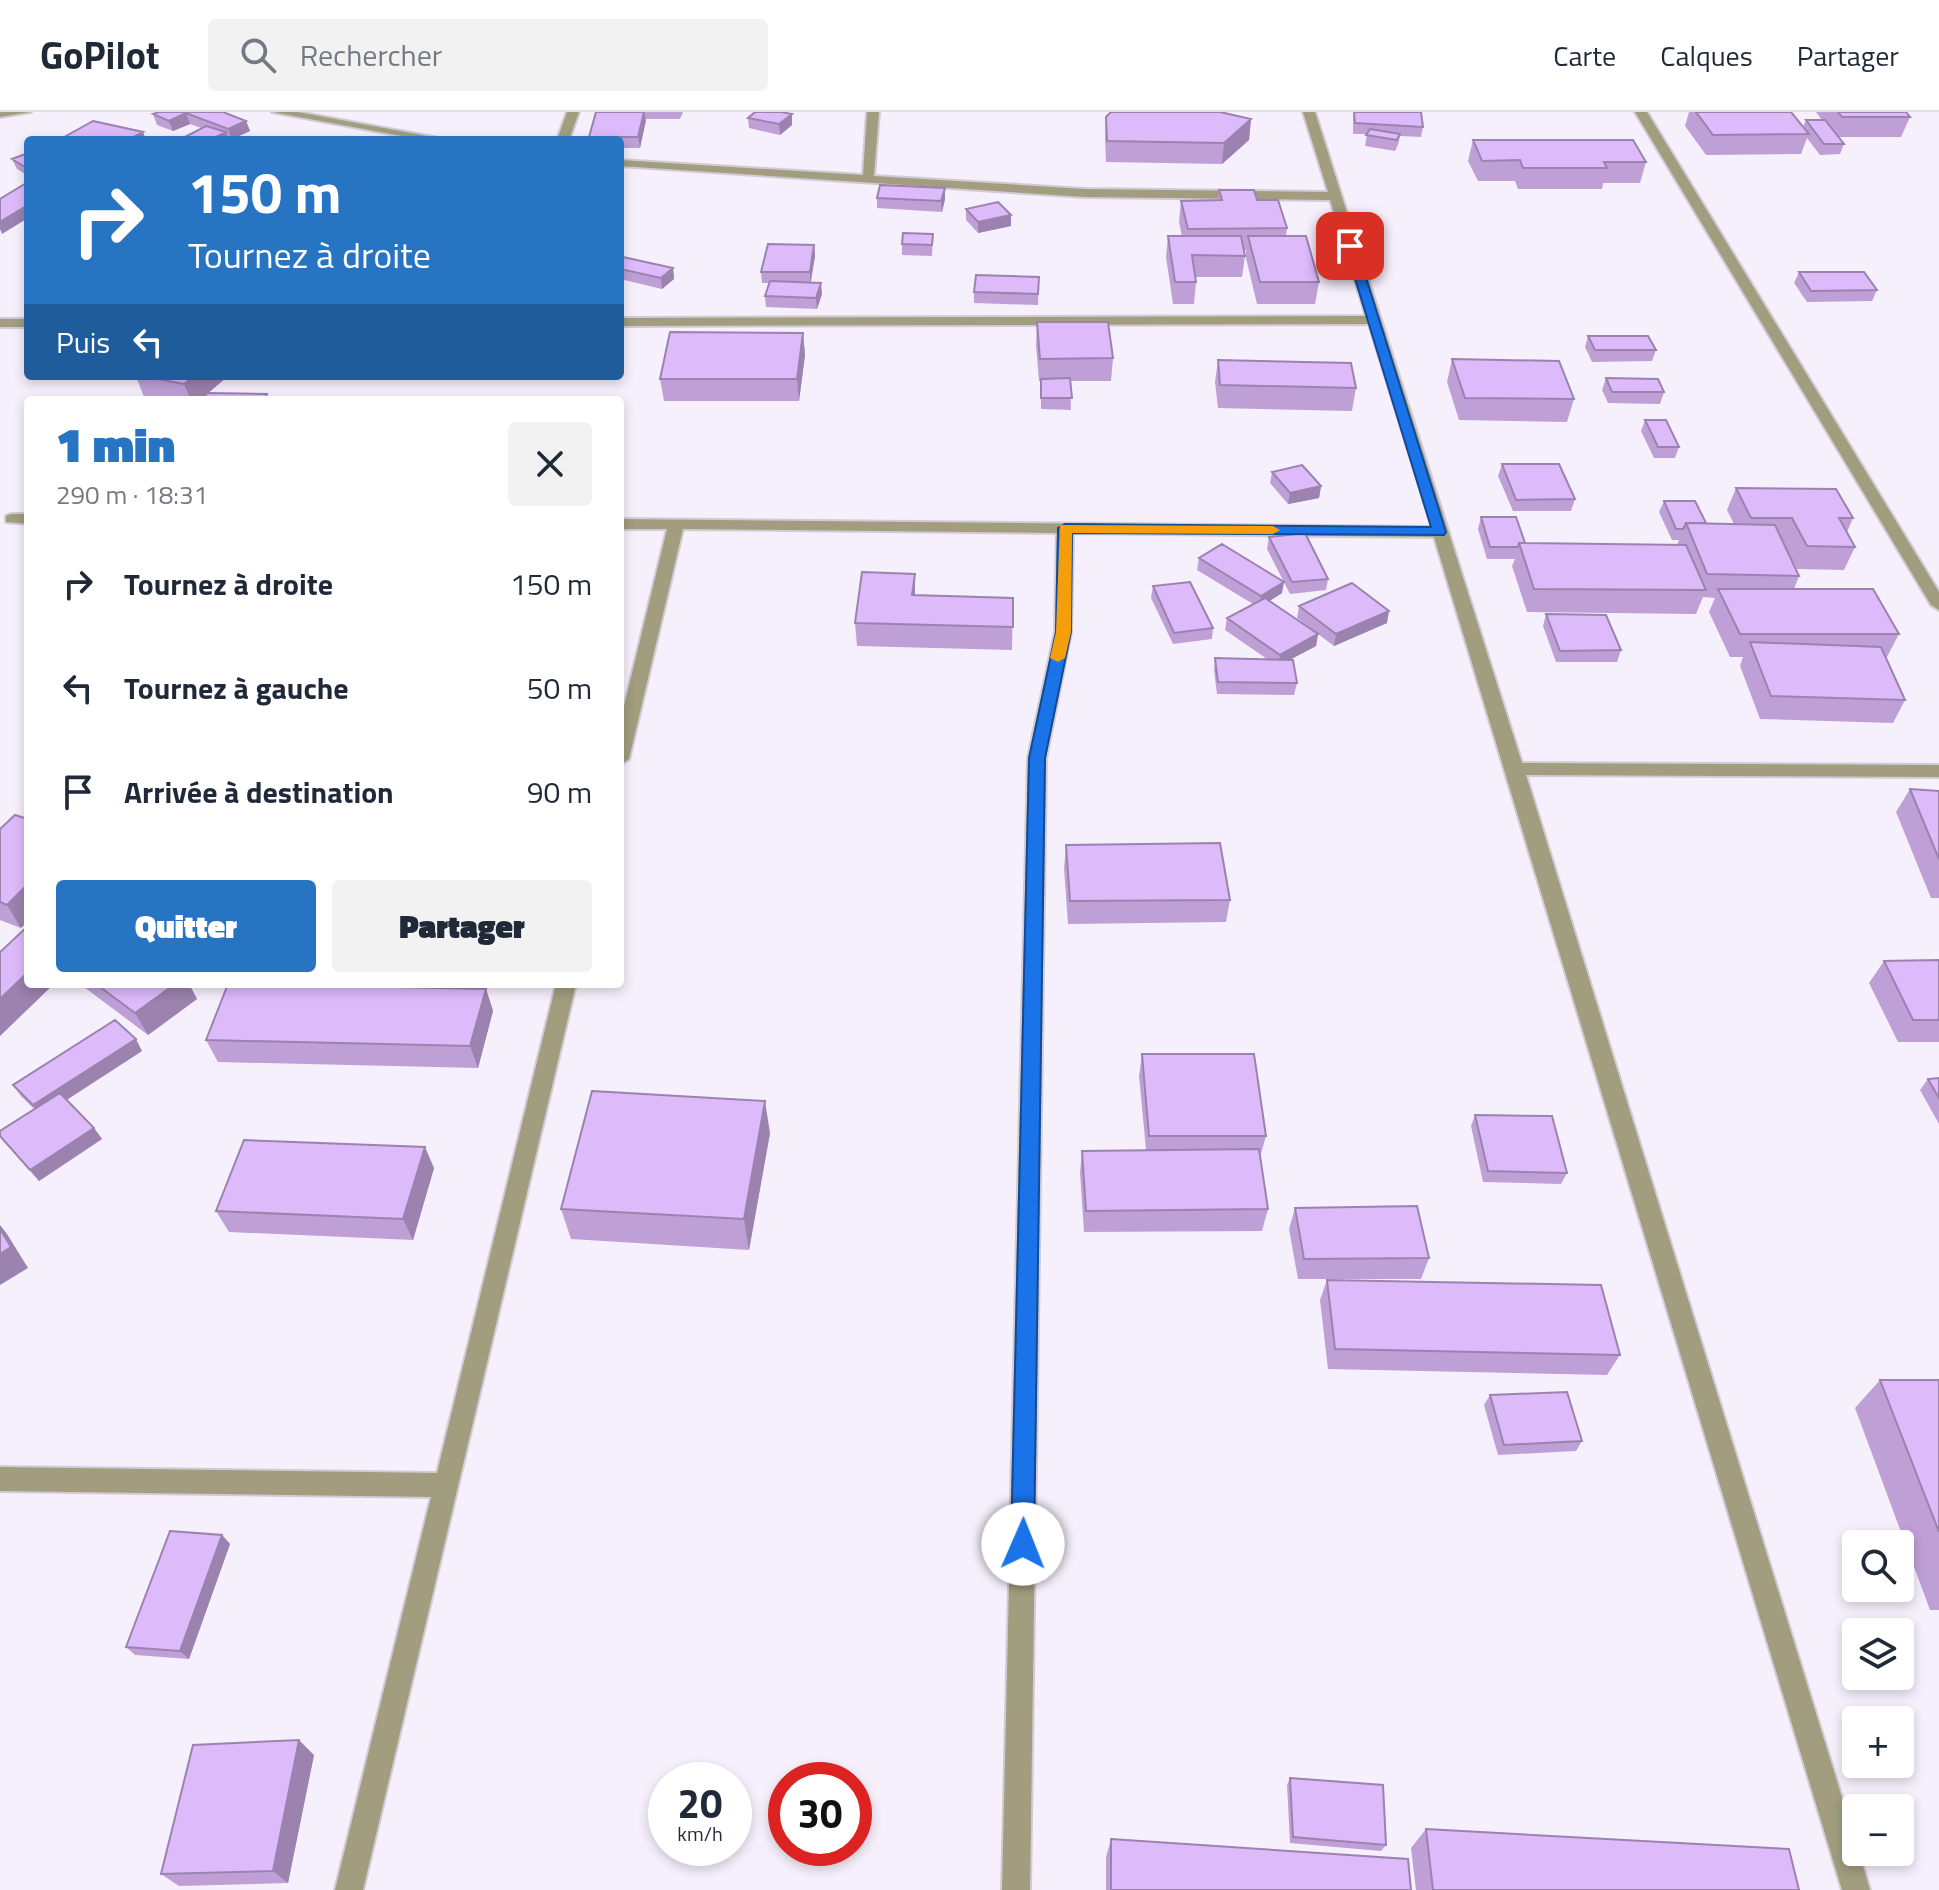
<!DOCTYPE html>
<html lang="fr">
<head>
<meta charset="utf-8">
<style>
  body { margin:0; font-family:"Titillium Web",sans-serif; background:#f2f2f3; color:#1f2937; height:100vh; display:flex; flex-direction:column; font-size:30px; white-space:nowrap }
  * { box-sizing:border-box; margin:0 }
  p { font-size:26px; color:#747a83 }
  .icon { flex:none; width:44px; height:44px; fill:none; stroke:currentColor; stroke-width:2; stroke-linecap:round; stroke-linejoin:round }
  .map { position:relative; flex:1; overflow:hidden }
  .details { position:absolute; left:24px; top:284px; width:600px; height:592px; display:flex; flex-direction:column; background:#fff; border-radius:8px; box-shadow:0 4px 12px #0003 }
  .details>* { flex:none }
  .banner { position:absolute; left:24px; top:24px; width:600px; height:244px; border-radius:8px; box-shadow:0 4px 12px #0003; background:#2774c3; color:#fff; overflow:hidden }
  .tools { position:absolute; left:1842px; top:1418px; display:grid; gap:16px }
  .tools a { display:grid; place-items:center; width:72px; height:72px; border-radius:8px; background:#fff; box-shadow:0 4px 12px #0003; font-size:40px }
  .speed { position:absolute; left:648px; top:1650px; display:flex; gap:16px; font-size:40px; font-weight:700; text-align:center }
  .speed>* { display:grid; place-content:center; width:104px; height:104px; border-radius:50%; background:#fff; box-shadow:0 4px 12px #0003; line-height:1 }
  .speed small { font-size:20px; font-weight:400 }
  .speed .limit { border:12px solid #d22; background:#fff; color:#111 }
  .pin { position:absolute; display:grid; place-items:center; width:68px; height:68px; color:#fff; margin:-34px; border-radius:16px; box-shadow:0 4px 12px #0006 }
  .me { position:absolute; width:88px; margin:-44px; rotate:1deg; stroke-linejoin:round; filter:drop-shadow(0 0 6px #0008) }
  .turn { display:flex; align-items:center; gap:28px; height:168px; padding:0 32px; font-size:36px }
  .turn .icon { width:104px; height:104px; stroke-width:2.5 }
  .turn b { display:block; font-size:56px; line-height:68px }
  .then { display:flex; align-items:center; height:76px; padding:0 32px; background:#0003; gap:16px; font-size:30px }
  .round { display:grid; place-items:center; flex:none; width:84px; height:84px; border-radius:8px; background:#f2f2f3 }
  .summary { display:flex; align-items:center; justify-content:space-between; height:136px; padding:0 32px }
  h1 { font-size:48px; font-weight:800; line-height:60px; color:#2774c3 }
  .action { display:flex; gap:16px; margin-top:auto; padding:16px 32px }
  .action a { flex:1; height:92px; border-radius:8px; background:#2774c3; color:#fff; font-size:32px; font-weight:800; line-height:92px; text-align:center }
  .action a+a { background:#f2f2f3; color:#1f2937 }
  ul { padding:0; list-style:none }
  li { display:flex; align-items:center; gap:24px; height:104px; padding:0 32px }
  li div { flex:1 }
  li b { display:block; font-size:30px }
  li em { font-style:normal }
  header { display:flex; align-items:center; gap:48px; box-sizing:border-box; height:112px; padding:0 40px; background:#fff; border-bottom:2px solid #e0e1e3 }
  header strong { font-size:38px }
  nav { display:flex; gap:44px; margin-inline-start:auto; font-size:28px }
  .search { width:560px; height:72px; background:#f2f2f3; display:flex; align-items:center; gap:20px; box-sizing:border-box; padding:0 28px; border-radius:8px; color:#747a83; font-size:30px }
  .map>svg:first-child { display:block }
</style>
</head>
<body>
<header>
<strong>GoPilot</strong>
<div class="search"><svg class="icon" aria-label="search" viewBox="0 0 24 24"><circle cx="10" cy="10" r="6"/><path d="M15 15l6 6"/></svg>Rechercher</div>
<nav><a>Carte</a><a>Calques</a><a>Partager</a></nav>
</header>
<div class="map">
<svg width="1939" height="1778" viewBox="0 0 1939 1778">
  <rect width="100%" height="100%" fill="#f6f0fc"/>
  <g fill="none" stroke-linecap="round" stroke-linejoin="round">
    <defs>
      <path id="street" d="M 0,0 L 31,0 L 0,5 Z
        M 272,0 L 298,0 L 449,28 L 423,28 Z
        M 567,0 L 579,0 L 569,28 L 557,28 Z
        M 867,0 L 879,0 L 874,64 L 1085,77 L 1328,80 L 1303,0 L 1315,0 L 1522,651 L 1939,653 L 1939,665 L 1526,663 L 1856,1731 L 1856,1740 L 1859,1740 L 1870,1778 L 1842,1778 L 1434,425 L 1073,421 L 1071,520 L 1046,646 L 1030,1778 L 1002,1778 L 1028,646 L 1055,520 L 1057,421 L 683,417 L 629,647 L 620,653 L 620,611 L 667,417 L 620,417 L 620,407 L 1432,415 L 1369,212 L 620,214 L 620,206 L 1366,204 L 1330,88 L 1085,85 L 620,54 L 620,48 L 863,63 Z
        M 1635,0 L 1647,0 L 1939,480 L 1939,498 L 1931,493 Z
        M 0,207 L 28,207 L 28,215 L 0,215 Z
        M 11,402 L 28,402 L 28,412 L 6,410 L 6,404 Z
        M 556,872 L 576,872 L 363,1778 L 335,1778 L 431,1385 L 0,1379 L 0,1355 L 437,1361 Z"/>
    </defs>
    <use href="#street" stroke="#d1cbd6" stroke-width="4"/>
    <use href="#street" fill="#a19d7e" fill-rule="evenodd"/>
  </g>
  <path fill="#bea0d7" d="M 223,0 L 246,9 L 250,19 L 232,27 L 190,12 L 173,19 L 157,13 L 153,2 Z
    M 644,0 L 683,0 L 680,7 L 645,7 L 640,36 L 620,36 L 620,28 L 590,28 L 589,25 Z
    M 1353,0 L 1421,0 L 1423,15 L 1421,25 L 1400,24 L 1398,33 L 1395,39 L 1365,34 L 1367,22 L 1353,22 Z
    M 1689,0 L 1791,0 L 1803,15 L 1806,8 L 1822,8 L 1816,0 L 1906,0 L 1910,5 L 1901,25 L 1838,25 L 1844,32 L 1840,42 L 1820,43 L 1807,26 L 1801,42 L 1706,43 L 1685,14 Z
    M 792,2 L 792,13 L 780,23 L 749,16 L 748,6 Z
    M 1106,5 L 1251,7 L 1249,28 L 1222,52 L 1106,50 L 1105,25 Z
    M 1473,28 L 1646,50 L 1640,71 L 1603,71 L 1602,77 L 1518,77 L 1515,69 L 1478,69 L 1468,49 Z
    M 28,41 L 28,64 L 17,57 L 12,47 Z
    M 945,76 L 945,87 L 942,100 L 877,96 L 877,86 Z
    M 1219,78 L 1257,88 L 1287,116 L 1286,124 L 1319,170 L 1315,192 L 1257,192 L 1246,146 L 1246,138 L 1244,138 L 1245,144 L 1242,165 L 1195,165 L 1196,170 L 1194,192 L 1173,192 L 1166,145 L 1168,124 L 1182,124 L 1179,110 L 1181,89 L 1218,89 Z
    M 966,97 L 1011,114 L 978,121 L 966,108 Z
    M 933,122 L 932,144 L 902,143 L 902,132 Z
    M 814,133 L 815,144 L 811,170 L 822,182 L 817,197 L 766,195 L 765,184 L 770,171 L 762,171 L 761,160 Z
    M 620,147 L 673,156 L 674,167 L 662,177 L 620,167 Z
    M 1799,160 L 1877,178 L 1872,189 L 1807,190 L 1794,171 Z
    M 1039,165 L 1038,193 L 974,191 L 974,180 Z
    M 1037,210 L 1113,246 L 1111,269 L 1070,269 L 1071,298 L 1041,297 L 1041,269 L 1039,269 L 1036,233 Z
    M 803,221 L 805,243 L 799,289 L 664,289 L 660,267 Z
    M 1588,224 L 1656,238 L 1652,249 L 1592,250 L 1585,235 Z
    M 1452,247 L 1574,287 L 1567,310 L 1459,308 L 1447,270 Z
    M 1218,248 L 1356,276 L 1352,299 L 1218,296 L 1215,270 Z
    M 136,264 L 228,264 L 200,288 L 160,288 L 144,285 Z
    M 1606,266 L 1664,280 L 1660,292 L 1608,291 L 1602,278 Z
    M 1645,308 L 1679,335 L 1675,346 L 1654,346 L 1641,319 Z
    M 1502,352 L 1575,387 L 1571,399 L 1513,399 L 1498,364 Z
    M 1272,360 L 1321,374 L 1319,386 L 1288,392 L 1270,371 Z
    M 1736,376 L 1853,406 L 1847,420 L 1855,435 L 1844,458 L 1797,457 L 1782,429 L 1799,464 L 1794,477 L 1899,522 L 1887,545 L 1886,545 L 1905,588 L 1893,611 L 1760,607 L 1740,554 L 1743,545 L 1730,545 L 1709,500 L 1715,486 L 1703,485 L 1696,502 L 1527,500 L 1512,454 L 1515,447 L 1487,447 L 1478,417 L 1481,405 L 1525,431 L 1677,433 L 1679,428 L 1672,428 L 1659,400 L 1664,389 L 1706,411 L 1734,412 L 1727,398 Z
    M 1269,425 L 1328,467 L 1326,478 L 1290,482 L 1267,437 Z
    M 1199,446 L 1282,481 L 1269,489 L 1317,521 L 1297,506 L 1299,494 L 1387,511 L 1334,534 L 1318,522 L 1316,534 L 1291,547 L 1297,571 L 1294,583 L 1217,582 L 1214,558 L 1215,546 L 1267,547 L 1225,518 L 1227,506 L 1253,492 L 1197,458 Z
    M 915,462 L 915,483 L 1013,486 L 1012,538 L 857,534 L 855,511 Z
    M 1153,474 L 1213,516 L 1212,527 L 1173,532 L 1151,486 Z
    M 1546,502 L 1621,538 L 1617,550 L 1556,550 L 1543,514 Z
    M 1910,677 L 1939,679 L 1939,786 L 1931,786 L 1896,700 Z
    M 0,717 L 21,816 L 0,808 Z
    M 1066,733 L 1230,788 L 1226,810 L 1068,812 L 1064,756 Z
    M 1939,848 L 1939,930 L 1898,930 L 1869,871 L 1884,849 Z
    M 80,872 L 189,872 L 197,887 L 148,923 Z
    M 486,877 L 493,899 L 478,956 L 218,950 L 206,928 Z
    M 142,939 L 67,988 L 94,1016 L 102,1027 L 39,1069 L 0,1025 L 34,997 L 21,984 L 13,973 Z
    M 1142,942 L 1266,1024 L 1260,1045 L 1268,1097 L 1262,1119 L 1084,1120 L 1080,1060 L 1082,1039 L 1146,1038 L 1139,964 Z
    M 1939,966 L 1939,1012 L 1920,978 L 1928,967 Z
    M 1475,1003 L 1567,1061 L 1561,1072 L 1483,1070 L 1471,1014 Z
    M 770,1021 L 749,1138 L 571,1127 L 561,1097 Z
    M 434,1056 L 413,1128 L 229,1120 L 216,1099 Z
    M 1295,1096 L 1429,1146 L 1421,1167 L 1298,1167 L 1289,1117 Z
    M 1327,1168 L 1620,1243 L 1607,1263 L 1328,1257 L 1320,1188 Z
    M 1880,1268 L 1939,1268 L 1939,1498 L 1930,1498 L 1855,1296 Z
    M 1490,1283 L 1582,1329 L 1576,1339 L 1498,1343 L 1484,1293 Z
    M 222,1423 L 230,1432 L 189,1547 L 135,1543 L 126,1535 Z
    M 314,1643 L 288,1771 L 179,1774 L 161,1762 Z
    M 1290,1666 L 1386,1733 L 1381,1739 L 1290,1731 L 1287,1673 Z
    M 1426,1717 L 1799,1778 L 1416,1778 L 1411,1736 Z
    M 1111,1727 L 1411,1778 L 1106,1778 L 1106,1745 Z"/>
  <path fill="#9b82af" d="M 644,0 L 646,9 L 640,36 L 638,25 Z
    M 186,1 L 190,12 L 173,19 L 169,9 Z
    M 792,2 L 792,13 L 780,23 L 779,12 Z
    M 1251,7 L 1249,28 L 1222,52 L 1224,31 Z
    M 246,9 L 250,19 L 232,27 L 228,17 Z
    M 143,20 L 146,28 L 128,28 Z
    M 226,20 L 228,28 L 210,28 Z
    M 945,76 L 945,87 L 942,100 L 941,89 Z
    M 28,93 L 28,106 L 2,122 L 0,117 L 0,110 Z
    M 1011,103 L 1011,114 L 978,121 L 978,110 Z
    M 814,133 L 815,144 L 810,172 L 810,160 Z
    M 673,156 L 674,167 L 662,177 L 661,166 Z
    M 821,171 L 822,182 L 817,197 L 816,186 Z
    M 803,221 L 805,243 L 799,289 L 797,267 Z
    M 194,264 L 228,264 L 200,288 L 191,288 L 184,272 Z
    M 1321,374 L 1319,386 L 1288,392 L 1290,381 Z
    M 915,462 L 915,485 L 912,483 Z
    M 1284,470 L 1282,481 L 1259,496 L 1261,484 Z
    M 1389,499 L 1387,511 L 1334,534 L 1336,522 Z
    M 1318,522 L 1316,534 L 1278,554 L 1280,543 Z
    M 28,772 L 28,809 L 21,816 L 7,793 Z
    M 28,860 L 28,872 L 54,872 L 0,924 L 0,887 Z
    M 175,872 L 189,872 L 197,887 L 148,923 L 135,901 Z
    M 486,877 L 493,899 L 478,956 L 470,934 Z
    M 136,927 L 142,939 L 41,1004 L 33,993 Z
    M 765,989 L 770,1021 L 749,1138 L 744,1107 Z
    M 94,1016 L 102,1027 L 39,1069 L 30,1058 Z
    M 425,1035 L 434,1056 L 413,1128 L 403,1107 Z
    M 0,1113 L 7,1122 L 28,1156 L 0,1173 Z
    M 222,1423 L 230,1432 L 189,1547 L 180,1539 Z
    M 299,1628 L 314,1643 L 288,1771 L 273,1759 Z"/>
  <path fill="#ddbafa" stroke="#9b82af" stroke-width="2" d="M 159,0 L 223,0 L 246,9 L 228,17 L 186,1 L 169,9 L 153,2 Z
    M 596,0 L 644,0 L 638,25 L 589,25 Z
    M 755,0 L 781,0 L 792,2 L 779,12 L 748,6 Z
    M 1111,0 L 1220,0 L 1251,7 L 1224,31 L 1107,29 L 1106,5 Z
    M 1354,0 L 1421,0 L 1423,15 L 1355,11 Z
    M 1696,0 L 1791,0 L 1809,22 L 1713,23 Z
    M 1838,0 L 1906,0 L 1910,5 L 1842,5 Z
    M 1806,8 L 1825,8 L 1844,32 L 1824,32 Z
    M 93,9 L 143,20 L 128,28 L 59,28 Z
    M 206,14 L 226,20 L 210,28 L 179,28 Z
    M 1370,17 L 1400,22 L 1397,28 L 1366,23 Z
    M 1473,28 L 1633,28 L 1646,50 L 1604,50 L 1607,56 L 1523,56 L 1520,48 L 1482,49 Z
    M 28,41 L 28,57 L 12,47 Z
    M 28,70 L 28,93 L 0,110 L 0,87 Z
    M 880,73 L 945,76 L 941,89 L 877,86 Z
    M 1219,78 L 1254,78 L 1257,88 L 1278,88 L 1287,116 L 1188,117 L 1181,89 L 1222,88 Z
    M 998,90 L 1011,103 L 978,110 L 966,97 Z
    M 903,121 L 933,122 L 932,133 L 902,132 Z
    M 1168,124 L 1241,124 L 1245,144 L 1192,143 L 1196,170 L 1175,170 Z
    M 1248,124 L 1306,124 L 1319,170 L 1260,170 Z
    M 768,132 L 814,133 L 810,160 L 761,160 Z
    M 623,145 L 673,156 L 661,166 L 620,157 L 620,147 Z
    M 1799,160 L 1864,160 L 1877,178 L 1811,179 Z
    M 976,163 L 1039,165 L 1038,182 L 974,180 Z
    M 770,169 L 821,171 L 816,186 L 765,184 Z
    M 1037,210 L 1108,210 L 1113,246 L 1040,247 Z
    M 670,220 L 803,221 L 797,267 L 660,267 Z
    M 1588,224 L 1648,224 L 1656,238 L 1595,238 Z
    M 1452,247 L 1559,249 L 1574,287 L 1465,286 Z
    M 1218,248 L 1351,251 L 1356,276 L 1220,273 Z
    M 142,264 L 194,264 L 184,272 Z
    M 1070,266 L 1072,286 L 1041,286 L 1041,267 Z
    M 1606,266 L 1658,267 L 1664,280 L 1612,280 Z
    M 207,281 L 267,282 L 264,288 L 203,288 Z
    M 1645,308 L 1666,308 L 1679,335 L 1658,335 Z
    M 1502,352 L 1559,352 L 1575,387 L 1516,388 Z
    M 1302,353 L 1321,374 L 1290,381 L 1272,360 Z
    M 1736,376 L 1836,377 L 1853,406 L 1839,406 L 1855,435 L 1807,434 L 1792,406 L 1751,406 Z
    M 1664,389 L 1695,389 L 1706,411 L 1686,411 L 1683,417 L 1676,417 Z
    M 1481,405 L 1516,405 L 1525,431 L 1519,431 L 1518,435 L 1490,435 Z
    M 1686,411 L 1775,413 L 1799,464 L 1707,462 Z
    M 1305,421 L 1328,467 L 1292,470 L 1269,425 Z
    M 1519,431 L 1686,433 L 1706,478 L 1534,477 Z
    M 1222,432 L 1284,470 L 1261,484 L 1199,446 Z
    M 862,460 L 915,462 L 912,483 L 1013,486 L 1013,515 L 855,511 Z
    M 1190,470 L 1213,516 L 1174,521 L 1153,474 Z
    M 1352,471 L 1389,499 L 1336,522 L 1299,494 Z
    M 1718,477 L 1873,477 L 1899,522 L 1740,522 Z
    M 1265,486 L 1318,522 L 1280,543 L 1227,506 Z
    M 1546,502 L 1606,503 L 1621,538 L 1560,539 Z
    M 1750,530 L 1881,535 L 1905,588 L 1771,584 Z
    M 1215,546 L 1293,548 L 1297,571 L 1218,570 Z
    M 1910,677 L 1939,679 L 1939,747 Z
    M 15,703 L 28,707 L 28,772 L 7,793 L 0,790 L 0,717 Z
    M 1220,731 L 1230,788 L 1070,789 L 1066,733 Z
    M 28,814 L 28,860 L 0,887 L 0,840 Z
    M 1939,848 L 1939,908 L 1913,908 L 1884,849 Z
    M 96,872 L 175,872 L 135,901 Z
    M 228,872 L 263,872 L 486,877 L 470,934 L 206,928 Z
    M 115,908 L 136,927 L 33,993 L 13,973 Z
    M 1142,942 L 1254,942 L 1266,1024 L 1149,1024 Z
    M 1939,966 L 1939,986 L 1928,967 Z
    M 592,979 L 765,989 L 744,1107 L 561,1097 Z
    M 60,981 L 94,1016 L 30,1058 L 0,1024 L 0,1019 Z
    M 1475,1003 L 1552,1004 L 1567,1061 L 1488,1059 Z
    M 244,1028 L 425,1035 L 403,1107 L 216,1099 Z
    M 1259,1037 L 1268,1097 L 1086,1099 L 1082,1039 Z
    M 1417,1094 L 1429,1146 L 1304,1147 L 1295,1096 Z
    M 0,1117 L 11,1135 L 0,1142 Z
    M 1327,1168 L 1601,1173 L 1620,1243 L 1335,1237 Z
    M 1880,1268 L 1939,1268 L 1939,1420 Z
    M 1567,1280 L 1582,1329 L 1504,1333 L 1490,1283 Z
    M 170,1419 L 222,1423 L 180,1539 L 126,1535 Z
    M 299,1628 L 273,1759 L 161,1762 L 193,1633 Z
    M 1290,1666 L 1383,1673 L 1386,1733 L 1293,1725 Z
    M 1426,1717 L 1789,1737 L 1799,1778 L 1433,1778 Z
    M 1111,1727 L 1408,1747 L 1411,1778 L 1111,1778 Z"/>
  <path fill="#1a73e8" stroke="#114b97" stroke-width="2" d="M 1350,130 L 1356,134 L 1446,420 L 1444,423 L 1072,421 L 1071,520 L 1045,646 L 1034,1432 L 1031,1440 L 1023,1443 L 1014,1440 L 1011,1432 L 1029,646 L 1056,520 L 1058,416 L 1065,412 L 1431,415 L 1345,134 Z"/>
  <path fill="#f59e0b" d="M 1060,413 L 1273,414 L 1280,418 L 1273,422 L 1072,421 L 1071,520 L 1065,546 L 1058,550 L 1050,546 L 1056,520 Z"/>
</svg>
<div class="tools">
<a><svg class="icon" aria-label="search" viewBox="0 0 24 24"><circle cx="10" cy="10" r="6"/><path d="M15 15l6 6"/></svg></a>
<a><svg class="icon" aria-label="layers" viewBox="0 0 24 24"><path d="M12 4l9 5-9 5-9-5zM3 14l9 5 9-5"/></svg></a>
<a>+</a>
<a>−</a>
</div>
<div class="speed"><div>20<small>km/h</small></div><div class="limit">30</div></div>
<div class="pin" style="left:1350px;top:134px;background:#d93025"><svg class="icon" aria-label="arrive" viewBox="0 0 24 24"><path d="M6 21V4h12l-3 4 3 4H6"/></svg></div>
<svg class="me" style="left:1023px;top:1432px" viewBox="-20 -20 40 40"><circle r="19" fill="#fff"/><path d="M0-13L10 11 0 6-10 11z" fill="#1a73e8"/></svg>
<div class="banner">
<div class="turn"><svg class="icon" aria-label="right" viewBox="0 0 24 24"><path d="M7 20v-9h11M14 6l5 5-5 5"/></svg><div><b>150 m</b>Tournez à droite</div></div>
<div class="then">Puis<svg class="icon" aria-label="left" viewBox="0 0 24 24"><path d="M17 20v-9H6M10 6l-5 5 5 5"/></svg></div>
</div>
<section class="details">
<div class="summary"><div><h1>1 min</h1><p>290 m · 18:31</p></div><a class="round"><svg class="icon" aria-label="close" viewBox="0 0 24 24"><path d="M6 6l12 12M18 6L6 18"/></svg></a></div>
<ul>
<li><svg class="icon" aria-label="right" viewBox="0 0 24 24"><path d="M7 20v-9h11M14 6l5 5-5 5"/></svg><div><b>Tournez à droite</b></div><em>150 m</em></li>
<li><svg class="icon" aria-label="left" viewBox="0 0 24 24"><path d="M17 20v-9H6M10 6l-5 5 5 5"/></svg><div><b>Tournez à gauche</b></div><em>50 m</em></li>
<li><svg class="icon" aria-label="arrive" viewBox="0 0 24 24"><path d="M6 21V4h12l-3 4 3 4H6"/></svg><div><b>Arrivée à destination</b></div><em>90 m</em></li>
</ul>
<div class="action"><a>Quitter</a><a>Partager</a></div>
</section>
</div>
</body>
</html>
